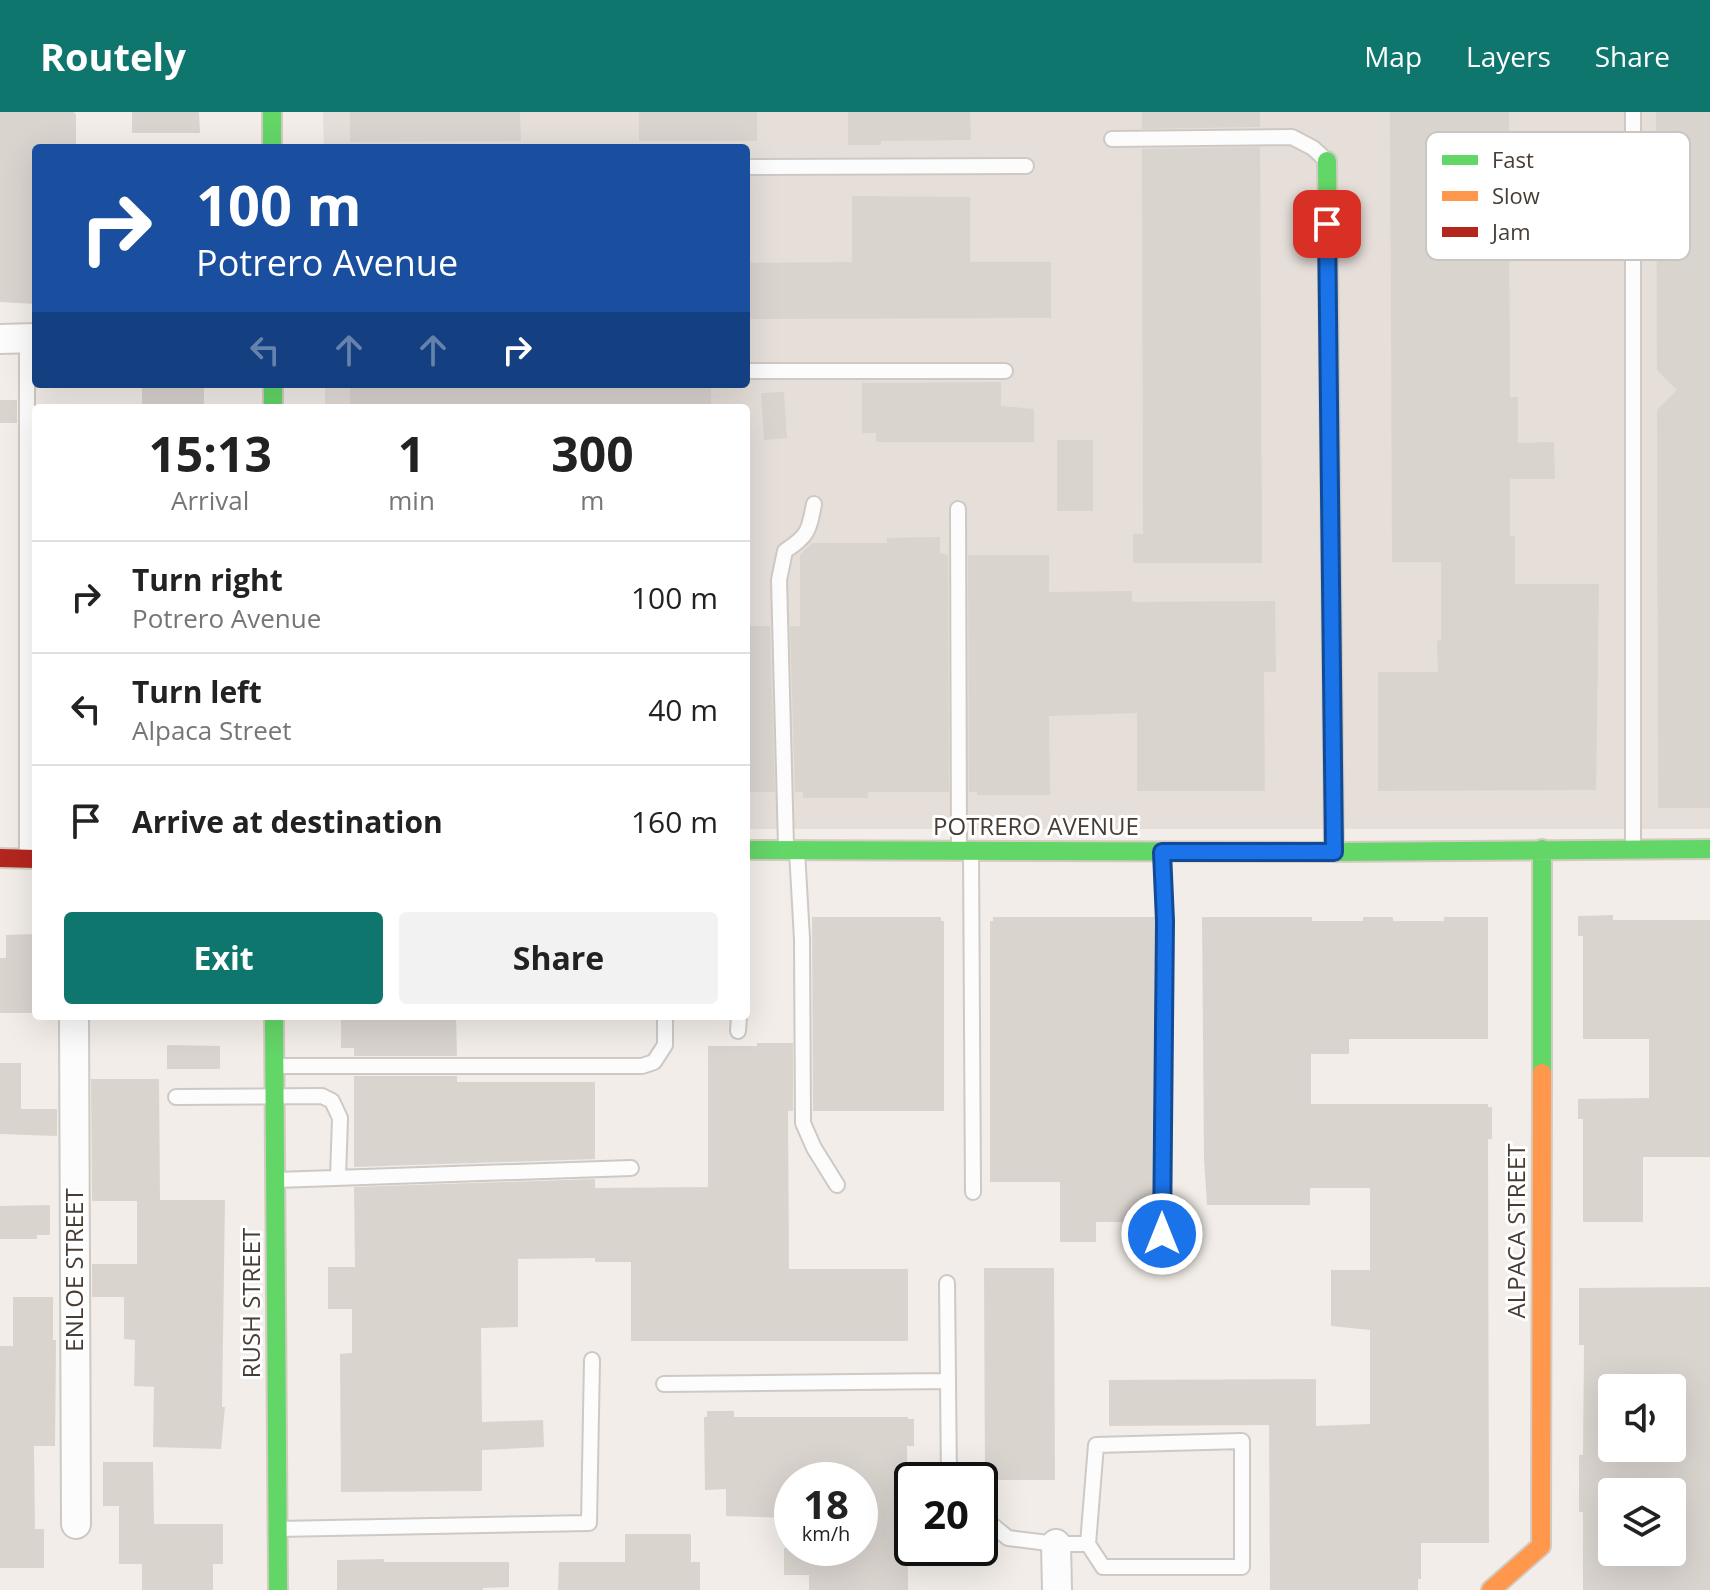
<!DOCTYPE html>
<html lang="en">
<head>
<meta charset="utf-8">
<style>
  body { margin:0; font-family:"Open Sans",sans-serif; background:#f2f2f2; color:#222; height:100vh; display:flex; flex-direction:column; font-size:30px; white-space:nowrap }
  * { box-sizing:border-box; margin:0 }
  p { font-size:26px; color:#767676 }
  .icon { flex:none; width:44px; height:44px; fill:none; stroke:currentColor; stroke-width:2; stroke-linecap:round; stroke-linejoin:round }
  .map { position:relative; flex:1; overflow:hidden }
  .side { position:absolute; left:32px; top:292px; width:718px; height:616px; display:flex; flex-direction:column; background:#fff; border-radius:8px; box-shadow:0 8px 32px #0002 }
  .side>* { flex:none }
  .hud { position:absolute; left:32px; top:32px; width:718px; height:244px; border-radius:8px; box-shadow:0 8px 32px #0002; background:#1a4fa0; color:#fff; overflow:hidden }
  .buttons { position:absolute; left:1598px; top:1262px; display:grid; gap:16px }
  .buttons a { display:grid; place-items:center; width:88px; height:88px; border-radius:8px; background:#fff; box-shadow:0 8px 32px #0002; font-size:40px }
  .speed { position:absolute; left:774px; top:1350px; display:flex; gap:16px; font-size:40px; font-weight:700; text-align:center }
  .speed>* { display:grid; place-content:center; width:104px; height:104px; border-radius:50%; background:#fff; box-shadow:0 8px 32px #0002; line-height:1 }
  .speed small { font-size:20px; font-weight:400 }
  .speed .limit { border:4px solid #111; border-radius:12px; background:#fff; color:#111 }
  .pin { position:absolute; display:grid; place-items:center; width:68px; height:68px; color:#fff; margin:-34px; border-radius:16px; box-shadow:0 4px 12px #0006 }
  .me { position:absolute; width:88px; margin:-44px; rotate:0deg; stroke-linejoin:round; filter:drop-shadow(0 0 6px #0008) }
  .turn { display:flex; align-items:center; gap:28px; height:168px; padding:0 32px; font-size:36px }
  .turn .icon { width:104px; height:104px; stroke-width:2.5 }
  .turn b { display:block; font-size:56px; line-height:68px }
  .lanes { display:flex; align-items:center; height:76px; padding:0 32px; background:#0003; justify-content:center; gap:40px; direction:ltr }
  .lanes .off { opacity:.35 }
  .eta { display:flex; justify-content:space-evenly; align-items:center; height:136px; text-align:center }
  .eta b { font-size:48px; font-weight:700; line-height:56px }
  .primary-button { display:flex; gap:16px; margin-top:auto; padding:16px 32px }
  .primary-button a { flex:1; height:92px; border-radius:8px; background:#0f766e; color:#fff; font-size:32px; font-weight:700; line-height:92px; text-align:center }
  .primary-button a+a { background:#f2f2f2; color:#222 }
  ul { padding:0; list-style:none }
  li { display:flex; align-items:center; gap:24px; height:112px; padding:0 32px; border-top:2px solid #e0e0e0 }
  li div { flex:1 }
  li b { display:block; font-size:30px }
  li em { font-style:normal }
  header { display:flex; align-items:center; gap:48px; box-sizing:border-box; height:112px; padding:0 40px; background:#0f766e; color:#fff }
  header strong { font-size:38px }
  nav { display:flex; gap:44px; margin-inline-start:auto; font-size:28px }
  .map>svg:first-child { display:block }
</style>
</head>
<body>
<header>
<strong>Routely</strong>
<nav><a>Map</a><a>Layers</a><a>Share</a></nav>
</header>
<div class="map">
<svg width="1710" height="1478" viewBox="0 0 1710 1478">
  <rect width="100%" height="100%" fill="#f2ede8"/>
  <path fill="#e5ded9" d="M 323,0 L 1710,0 L 1710,717 L 746,717 L 746,296 L 325,296 L 325,272 L 746,272 L 746,36 L 324,36 Z"/>
  <path fill="#dad4cf" fill-rule="evenodd" d="M 0,0 L 74,0 L 76,3 L 76,34 L 36,36 L 36,192 L 0,190 Z
    M 132,0 L 199,0 L 200,21 L 132,21 Z
    M 350,0 L 520,0 L 521,29 L 350,30 Z
    M 639,0 L 757,0 L 757,29 L 639,29 Z
    M 848,0 L 970,0 L 971,28 L 881,29 L 881,33 L 848,33 Z
    M 1142,0 L 1260,0 L 1260,15 L 1142,17 Z
    M 1390,0 L 1509,0 L 1509,57 L 1528,57 L 1528,85 L 1509,85 L 1510,285 L 1518,285 L 1518,331 L 1554,330 L 1555,367 L 1510,367 L 1510,424 L 1515,424 L 1515,472 L 1599,472 L 1596,678 L 1378,679 L 1378,560 L 1438,560 L 1437,529 L 1441,528 L 1441,450 L 1392,450 Z
    M 1656,0 L 1710,0 L 1710,696 L 1658,696 L 1657,298 L 1677,278 L 1657,258 Z
    M 1260,35 L 1262,451 L 1133,451 L 1133,422 L 1143,422 L 1142,37 Z
    M 852,84 L 970,85 L 970,150 L 1051,150 L 1051,206 L 746,207 L 746,151 L 852,150 Z
    M 1001,270 L 1001,294 L 1034,297 L 1034,330 L 876,330 L 876,321 L 862,321 L 862,271 Z
    M 142,272 L 204,272 L 204,296 L 142,296 Z
    M 350,272 L 711,272 L 711,296 L 350,296 Z
    M 784,280 L 787,326 L 764,328 L 761,281 Z
    M 0,288 L 17,288 L 17,311 L 0,311 Z
    M 1057,328 L 1093,328 L 1093,399 L 1057,399 Z
    M 940,425 L 940,441 L 948,443 L 949,680 L 868,680 L 868,686 L 803,686 L 803,680 L 795,680 L 790,514 L 800,514 L 800,443 L 812,431 L 887,431 L 887,426 Z
    M 968,443 L 1049,443 L 1049,480 L 1132,479 L 1132,490 L 1275,489 L 1276,560 L 1264,560 L 1265,679 L 1137,679 L 1137,601 L 1049,604 L 1050,683 L 977,683 L 977,680 L 969,680 Z
    M 746,514 L 770,514 L 775,680 L 746,680 Z
    M 1613,803 L 1613,808 L 1710,808 L 1710,1045 L 1643,1045 L 1643,1110 L 1583,1110 L 1583,1007 L 1578,1007 L 1578,987 L 1649,986 L 1649,927 L 1583,927 L 1583,824 L 1578,824 L 1578,804 Z
    M 812,805 L 941,805 L 941,809 L 944,809 L 944,999 L 813,999 Z
    M 993,805 L 1155,805 L 1152,1110 L 1096,1110 L 1096,1130 L 1060,1130 L 1060,1070 L 990,1070 L 990,809 L 993,809 Z
    M 1202,805 L 1312,805 L 1312,809 L 1363,809 L 1363,805 L 1393,805 L 1393,809 L 1444,809 L 1444,805 L 1488,805 L 1488,927 L 1349,927 L 1349,942 L 1311,942 L 1311,992 L 1488,992 L 1488,995 L 1492,995 L 1492,1027 L 1488,1027 L 1489,1431 L 1421,1431 L 1421,1467 L 1418,1467 L 1418,1478 L 1270,1478 L 1269,1313 L 1109,1314 L 1109,1268 L 1316,1267 L 1316,1314 L 1370,1312 L 1370,1218 L 1331,1214 L 1331,1158 L 1370,1158 L 1370,1076 L 1310,1076 L 1310,1093 L 1207,1093 L 1204,1047 Z
    M 36,822 L 36,901 L 0,901 L 0,846 L 6,846 L 6,823 Z
    M 341,904 L 456,904 L 457,944 L 354,944 L 354,936 L 341,936 Z
    M 757,931 L 793,931 L 793,999 L 788,999 L 789,1157 L 908,1157 L 908,1229 L 631,1229 L 631,1150 L 595,1150 L 595,1146 L 518,1147 L 518,1215 L 481,1216 L 482,1310 L 543,1308 L 544,1335 L 482,1338 L 482,1379 L 341,1380 L 340,1242 L 352,1241 L 352,1197 L 328,1197 L 328,1155 L 355,1155 L 354,1075 L 595,1067 L 595,1076 L 708,1075 L 708,934 L 757,934 Z
    M 167,933 L 220,934 L 220,957 L 167,957 Z
    M 0,951 L 21,951 L 21,997 L 57,997 L 57,1024 L 0,1022 Z
    M 354,964 L 457,964 L 457,970 L 595,970 L 595,1047 L 354,1055 Z
    M 91,967 L 159,967 L 160,1088 L 225,1088 L 222,1295 L 225,1295 L 221,1337 L 153,1335 L 154,1275 L 134,1274 L 135,1228 L 124,1227 L 124,1185 L 92,1185 L 92,1152 L 137,1152 L 137,1089 L 92,1089 Z
    M 50,1093 L 50,1123 L 37,1123 L 37,1127 L 0,1127 L 0,1094 Z
    M 984,1156 L 1054,1156 L 1055,1368 L 985,1368 Z
    M 1710,1175 L 1710,1478 L 1583,1478 L 1583,1400 L 1579,1400 L 1579,1343 L 1583,1343 L 1584,1233 L 1579,1233 L 1579,1176 ZM 1672,1269 L 1672,1336 L 1612,1336 L 1612,1270 ZM 1612,1380 L 1672,1380 L 1672,1440 L 1612,1440 Z
    M 13,1185 L 53,1185 L 53,1228 L 56,1228 L 55,1334 L 34,1334 L 35,1417 L 44,1417 L 44,1456 L 0,1456 L 0,1234 L 13,1234 Z
    M 707,1299 L 734,1299 L 734,1305 L 908,1305 L 908,1307 L 914,1307 L 914,1334 L 907,1334 L 908,1478 L 809,1478 L 809,1463 L 784,1463 L 784,1436 L 860,1436 L 860,1368 L 792,1368 L 792,1406 L 726,1404 L 726,1377 L 705,1378 L 704,1305 L 707,1305 Z
    M 103,1350 L 153,1350 L 154,1412 L 223,1412 L 223,1452 L 213,1452 L 213,1478 L 142,1478 L 142,1452 L 119,1452 L 119,1394 L 103,1394 Z
    M 625,1422 L 691,1422 L 691,1450 L 700,1450 L 700,1478 L 558,1478 L 559,1450 L 625,1450 Z
    M 384,1447 L 384,1450 L 509,1450 L 509,1475 L 483,1476 L 483,1478 L 337,1478 L 337,1448 Z"/>
  <g fill="none" stroke-linecap="round" stroke-linejoin="round">
    <defs>
      <path id="lane" d="M 1633,0 L 1633,736
        M 1112,27 L 1292,25 L 1313,36 L 1325,47
        M 746,55 L 1026,54
        M 27,226 L 27,743
        M 746,259 L 1005,259
        M 958,397 L 959,735
        M 786,734 L 779,468 L 785,439 C 808,424 809,419 814,392
        M 797,739 L 802,827 L 803,1011 L 814,1036 L 837,1073
        M 971,739 L 973,1080
        M 738,919 L 739,904
        M 275,954 L 642,954 L 654,950 L 665,933 L 665,904
        M 176,985 L 322,984 L 332,989 L 340,1006 L 338,1065
        M 276,1068 L 631,1056
        M 1162,1122 L 1165,809 L 1162,740
        M 947,1171 L 949,1368
        M 664,1272 L 948,1269
        M 980,1403 L 1008,1426 L 1056,1432 L 1088,1432 L 1103,1455 L 1242,1455 L 1242,1329 L 1096,1333 L 1088,1432
        M 278,1417 L 589,1411 L 592,1248"/>
      <path id="street" d="M 0,227 L 36,226
        M 74,904 L 76,1412
        M 1056,1432 L 1057,1478"/>
      <path id="fast" d="M 272,0 L 272,36
        M 1327,49 L 1334,740
        M 273,272 L 273,296
        M 746,738 L 1334,740 L 1710,737
        M 274,904 L 278,1478
        M 1542,961 L 1542,737"/>
      <path id="slow" d="M 1491,1478 L 1541,1434 L 1542,961"/>
      <path id="jam" d="M 0,746 L 36,747"/>
    </defs>
    <use href="#lane" stroke="#cec9c4" stroke-width="18"/>
    <use href="#street" stroke="#cec9c4" stroke-width="32"/>
    <use href="#fast" stroke="#d3cbc0" stroke-width="22"/>
    <use href="#slow" stroke="#d3cbc0" stroke-width="22"/>
    <use href="#jam" stroke="#d3cbc0" stroke-width="22"/>
    <use href="#lane" stroke="#fdfcfc" stroke-width="14"/>
    <use href="#street" stroke="#fdfcfc" stroke-width="28"/>
    <use href="#fast" stroke="#63d668" stroke-width="18"/>
    <use href="#slow" stroke="#ff974d" stroke-width="18"/>
    <use href="#jam" stroke="#b3261e" stroke-width="18"/>
  </g>
  <g fill="none" stroke-linecap="round" stroke-linejoin="round">
    <defs>
      <path id="route" d="M 1162,1122 L 1165,809 L 1162,740 L 1334,740 L 1327,112"/>
    </defs>
    <use href="#route" stroke="#114b97" stroke-width="20"/>
    <use href="#route" stroke="#1a73e8" stroke-width="14"/>
  </g>
  <g text-anchor="middle" stroke-width="6" stroke-linejoin="round" paint-order="stroke">
    <g font-size="24" fill="#483d34" stroke="#fff">
      <text x="1036" y="723">POTRERO AVENUE</text>
      <text transform="translate(1517 1119) rotate(-90)" y="8">ALPACA STREET</text>
      <text transform="translate(75 1158) rotate(-90)" y="8">ENLOE STREET</text>
      <text transform="translate(252 1191) rotate(-90)" y="8">RUSH STREET</text>
    </g>
  </g>
  <rect x="1426" y="20" width="264" height="128" rx="12" fill="#fff" stroke="#c8c5c2" stroke-width="2"/>
  <rect x="1442" y="43" width="36" height="10" fill="#63d668"/>
  <rect x="1442" y="79" width="36" height="10" fill="#ff974d"/>
  <rect x="1442" y="115" width="36" height="10" fill="#b3261e"/>
  <g font-size="22" fill="#483d34">
    <text x="1492" y="56">Fast</text>
    <text x="1492" y="92">Slow</text>
    <text x="1492" y="128">Jam</text>
  </g>
</svg>
<div class="buttons">
<a><svg class="icon" aria-label="sound" viewBox="0 0 24 24"><path d="M4 9h4l5-4v14l-5-4H4zM17 9q2 3 0 6"/></svg></a>
<a><svg class="icon" aria-label="layers" viewBox="0 0 24 24"><path d="M12 4l9 5-9 5-9-5zM3 14l9 5 9-5"/></svg></a>
</div>
<div class="speed"><div>18<small>km/h</small></div><div class="limit">20</div></div>
<div class="pin" style="left:1327px;top:112px;background:#d93025"><svg class="icon" aria-label="arrive" viewBox="0 0 24 24"><path d="M6 21V4h12l-3 4 3 4H6"/></svg></div>
<svg class="me" style="left:1162px;top:1122px" viewBox="-20 -20 40 40"><circle r="17" fill="#1a73e8" stroke="#fff" stroke-width="3"/><path d="M0-11L8 9 0 5-8 9z" fill="#fff"/></svg>
<div class="hud">
<div class="turn"><svg class="icon" aria-label="right" viewBox="0 0 24 24"><path d="M7 20v-9h11M14 6l5 5-5 5"/></svg><div><b>100 m</b>Potrero Avenue</div></div>
<div class="lanes"><svg class="icon off" aria-label="left" viewBox="0 0 24 24"><path d="M17 20v-9H6M10 6l-5 5 5 5"/></svg><svg class="icon off" aria-label="ahead" viewBox="0 0 24 24"><path d="M12 20V5M6 11l6-6 6 6"/></svg><svg class="icon off" aria-label="ahead" viewBox="0 0 24 24"><path d="M12 20V5M6 11l6-6 6 6"/></svg><svg class="icon" aria-label="right" viewBox="0 0 24 24"><path d="M7 20v-9h11M14 6l5 5-5 5"/></svg></div>
</div>
<section class="side">
<div class="eta">
<div><b>15:13</b><p>Arrival</p></div>
<div><b>1</b><p>min</p></div>
<div><b>300</b><p>m</p></div>
</div>
<ul>
<li><svg class="icon" aria-label="right" viewBox="0 0 24 24"><path d="M7 20v-9h11M14 6l5 5-5 5"/></svg><div><b>Turn right</b><p>Potrero Avenue</p></div><em>100 m</em></li>
<li><svg class="icon" aria-label="left" viewBox="0 0 24 24"><path d="M17 20v-9H6M10 6l-5 5 5 5"/></svg><div><b>Turn left</b><p>Alpaca Street</p></div><em>40 m</em></li>
<li><svg class="icon" aria-label="arrive" viewBox="0 0 24 24"><path d="M6 21V4h12l-3 4 3 4H6"/></svg><div><b>Arrive at destination</b></div><em>160 m</em></li>
</ul>
<div class="primary-button"><a>Exit</a><a>Share</a></div>
</section>
</div>
</body>
</html>
